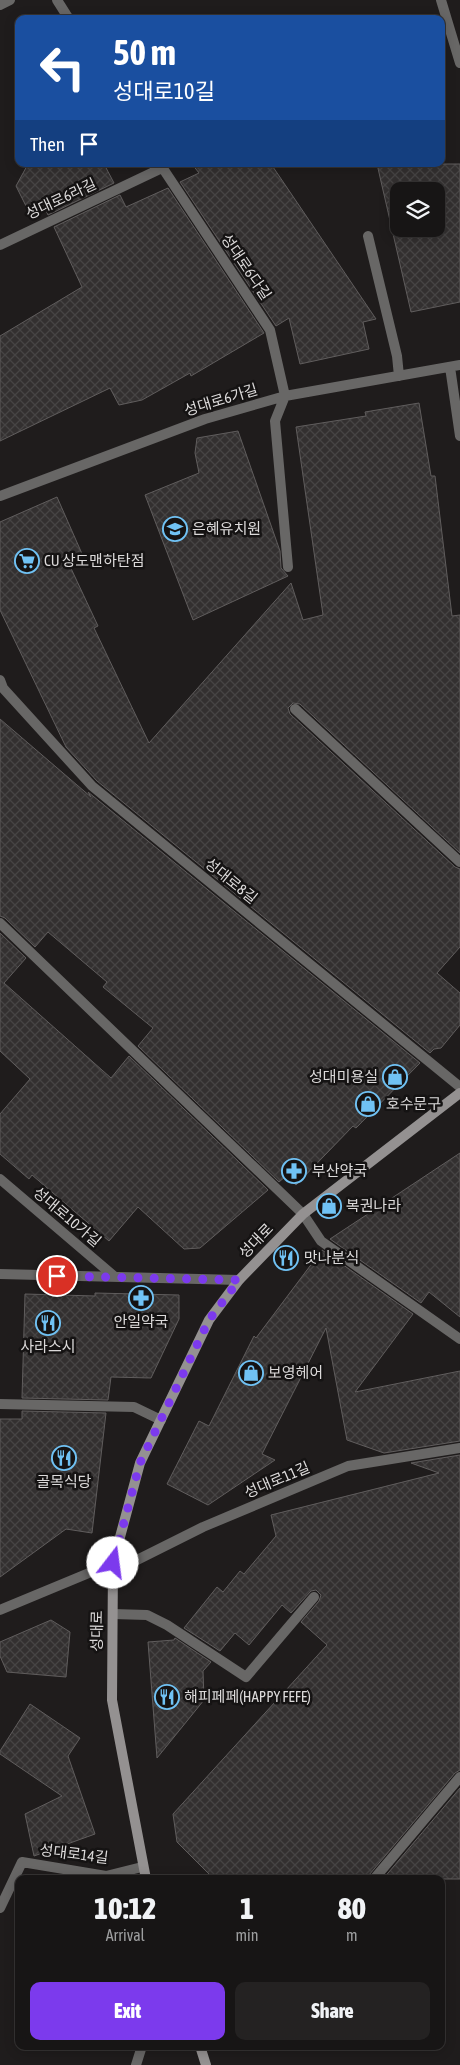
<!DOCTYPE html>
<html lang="en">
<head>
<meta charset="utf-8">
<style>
  body { margin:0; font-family:"Asap Condensed","Noto Sans KR",sans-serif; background:#242222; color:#f1f3f6; height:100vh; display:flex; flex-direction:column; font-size:19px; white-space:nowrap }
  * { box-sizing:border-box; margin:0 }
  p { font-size:16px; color:#9e9fa0 }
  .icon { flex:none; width:28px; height:28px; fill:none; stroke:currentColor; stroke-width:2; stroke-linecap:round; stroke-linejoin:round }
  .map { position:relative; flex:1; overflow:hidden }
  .drawer { position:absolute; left:15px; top:1875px; width:430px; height:175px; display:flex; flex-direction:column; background:#171515; border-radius:10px; box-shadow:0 2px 12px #0003,0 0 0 1px #363434 }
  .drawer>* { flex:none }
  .guide { position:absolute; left:15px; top:15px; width:430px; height:152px; border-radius:10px; box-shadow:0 2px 12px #0003,0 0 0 1px #363434; background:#1a4fa0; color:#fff; overflow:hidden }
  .buttons { position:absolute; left:390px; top:182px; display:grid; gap:10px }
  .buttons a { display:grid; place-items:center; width:55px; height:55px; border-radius:10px; background:#171515; box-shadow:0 2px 12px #0003,0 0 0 1px #363434; font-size:25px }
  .pin { position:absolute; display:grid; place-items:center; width:42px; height:42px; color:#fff; margin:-21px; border:2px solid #fff; border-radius:50%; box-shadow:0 1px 5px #0007 }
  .me { position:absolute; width:55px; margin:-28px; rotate:15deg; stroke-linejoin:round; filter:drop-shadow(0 0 4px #0008) }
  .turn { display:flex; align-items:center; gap:18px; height:105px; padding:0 15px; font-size:22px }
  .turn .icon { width:65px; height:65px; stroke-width:2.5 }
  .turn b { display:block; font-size:35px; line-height:42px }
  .then { display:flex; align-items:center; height:48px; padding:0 15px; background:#0003; gap:10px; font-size:19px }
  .eta { display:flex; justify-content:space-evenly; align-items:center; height:85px; text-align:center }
  .eta b { font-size:30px; font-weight:800; line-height:35px }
  .button { display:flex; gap:10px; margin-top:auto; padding:10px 15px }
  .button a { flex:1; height:58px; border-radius:10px; background:#7c3aed; color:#fff; font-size:20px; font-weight:800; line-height:58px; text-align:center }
  .button a+a { background:#242222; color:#f1f3f6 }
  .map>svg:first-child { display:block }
</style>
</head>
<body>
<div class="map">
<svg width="460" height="2065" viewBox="0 0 460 2065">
  <defs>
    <pattern id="building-cross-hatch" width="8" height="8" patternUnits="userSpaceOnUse" patternTransform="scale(1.25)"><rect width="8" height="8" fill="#333030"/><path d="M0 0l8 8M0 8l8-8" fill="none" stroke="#464444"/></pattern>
  </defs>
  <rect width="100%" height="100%" fill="#1f1c1c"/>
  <path fill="url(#building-cross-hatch)" stroke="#605d5d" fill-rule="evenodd" d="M 28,164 L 104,164 L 114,183 L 48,215 L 44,206 L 30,214 L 16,186 Z
    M 192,164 L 271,164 L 376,319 L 363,322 L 369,349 L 300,364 L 289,318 L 276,326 L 180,182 L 199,173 Z
    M 377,164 L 460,164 L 460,302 L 411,312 ZM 399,191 L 436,191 L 436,229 L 399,229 Z
    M 168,188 L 264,333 L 191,376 L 190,373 L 142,400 L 119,405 L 110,388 L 0,441 L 0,336 L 82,287 L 54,227 L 120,195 L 126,207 Z
    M 419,403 L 431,476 L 435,476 L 452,616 L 460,615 L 460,853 L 300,704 L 293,703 L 288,708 L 290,714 L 455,867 L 460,869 L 460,947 L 437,973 L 460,993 L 460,1025 L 441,1048 L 434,1049 L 430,1053 L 97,781 L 66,747 L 0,610 L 0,522 L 57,497 L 83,556 L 68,562 L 98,626 L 94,628 L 149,743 L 291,583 L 303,620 L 323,615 L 296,427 L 366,416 L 365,412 Z
    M 238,431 L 280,551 L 281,568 L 288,576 L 193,620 L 145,495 L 199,473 L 195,453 L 197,438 Z
    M 0,719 L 91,797 L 88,792 L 420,1063 L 356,1128 L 353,1126 L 296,1185 L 286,1176 L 279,1182 L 138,1046 L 153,1028 L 103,987 L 107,982 L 48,932 L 35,947 L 5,918 L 0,916 Z
    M 0,933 L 26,958 L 4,983 L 111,1078 L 129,1056 L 268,1190 L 200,1248 L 184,1249 L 138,1207 L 109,1241 L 32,1175 L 29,1179 L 0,1154 L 0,1114 L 30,1079 L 0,1051 Z
    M 460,1153 L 460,1317 L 429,1292 L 421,1303 L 330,1239 Z
    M 322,1250 L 413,1314 L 355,1392 L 460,1371 L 460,1441 L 384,1453 L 347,1440 L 326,1328 L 262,1454 L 275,1460 L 208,1505 L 167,1484 L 199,1421 L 209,1426 L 254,1336 L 256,1338 Z
    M 95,1293 L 179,1295 L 179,1319 L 151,1378 L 111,1377 L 108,1400 L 22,1398 L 25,1294 L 95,1296 Z
    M 22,1411 L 106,1413 L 92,1533 L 66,1529 L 0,1577 L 0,1419 L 22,1419 Z
    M 460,1455 L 460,1770 L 455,1773 L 369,1875 L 367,1879 L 214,1879 L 177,1842 L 173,1814 L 327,1645 L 301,1622 L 319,1601 L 321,1595 L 316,1590 L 311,1591 L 291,1613 L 282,1605 L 249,1645 L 235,1633 L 220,1651 L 184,1628 L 217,1587 L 223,1592 L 240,1571 L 244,1574 L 276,1536 L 271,1515 L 439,1473 L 411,1463 Z
    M 51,1620 L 70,1632 L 66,1677 L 7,1672 L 0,1656 L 0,1642 Z
    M 175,1638 L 211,1662 L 203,1671 L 204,1700 L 157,1758 L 148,1642 L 174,1640 Z
    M 30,1704 L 80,1738 L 68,1756 L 95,1834 L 34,1856 L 25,1814 L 62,1796 L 0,1754 L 0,1751 Z
    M 460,1788 L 460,1879 L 383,1879 Z"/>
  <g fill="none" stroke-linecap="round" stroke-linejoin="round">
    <path stroke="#686766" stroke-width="10" d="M 57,0 L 69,19
      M 441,0 L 460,63
      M 0,5 L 10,0
      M 160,164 L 270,330 L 285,396 L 275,421 L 288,567
      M 368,236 L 397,356 L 399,376
      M 0,245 L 162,168
      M 450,367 L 460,436
      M 0,496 L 205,419 L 285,396 L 460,365
      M 0,680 L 3,688 L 92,786 L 460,1087
      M 295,709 L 460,862
      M 0,923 L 303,1214 L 321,1241 L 460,1339
      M 0,1179 L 115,1277
      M 0,1274 L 239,1280
      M 0,1404 L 134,1407 L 161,1420
      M 113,1614 L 147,1615 L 167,1625 L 246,1677 L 314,1597
      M 374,1879 L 460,1777
      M 0,1908 L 22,1862 L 106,1876 L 142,1867"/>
    <path stroke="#686766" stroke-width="10" d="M 0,1610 L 113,1563 L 133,1562 L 203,1527 L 348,1466 L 460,1448
      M 136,2065 L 142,2046"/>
    <path stroke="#949191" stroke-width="10" d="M 146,1879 L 112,1700 L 113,1563 L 140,1463 L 209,1320 L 239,1280 L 303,1214 L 460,1093
      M 200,2046 L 206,2065"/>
  </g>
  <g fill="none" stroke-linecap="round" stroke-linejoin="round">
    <path stroke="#7c3aed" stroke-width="9" stroke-dasharray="0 16.2" d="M 57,1276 L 239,1280 L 209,1320 L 140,1463 L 113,1563"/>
  </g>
  <defs>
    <symbol id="school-ring" viewBox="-11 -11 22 22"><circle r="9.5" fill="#151313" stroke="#70c2f4" stroke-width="1.5"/><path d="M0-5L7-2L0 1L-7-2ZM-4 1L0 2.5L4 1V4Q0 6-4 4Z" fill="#70c2f4"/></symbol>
    <symbol id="supermarket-ring" viewBox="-11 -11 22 22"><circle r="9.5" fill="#151313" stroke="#70c2f4" stroke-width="1.5"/><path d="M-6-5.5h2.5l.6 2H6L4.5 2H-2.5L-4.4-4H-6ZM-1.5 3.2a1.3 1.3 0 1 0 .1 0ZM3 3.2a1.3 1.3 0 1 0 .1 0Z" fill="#70c2f4"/></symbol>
    <symbol id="shop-ring" viewBox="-11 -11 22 22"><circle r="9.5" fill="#151313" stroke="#70c2f4" stroke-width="1.5"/><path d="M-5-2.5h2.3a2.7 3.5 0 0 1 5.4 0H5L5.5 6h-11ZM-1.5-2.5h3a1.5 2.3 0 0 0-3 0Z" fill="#70c2f4"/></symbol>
    <symbol id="pharmacy-ring" viewBox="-11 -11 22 22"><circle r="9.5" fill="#151313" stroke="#70c2f4" stroke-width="1.5"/><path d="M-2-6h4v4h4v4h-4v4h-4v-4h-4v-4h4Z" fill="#70c2f4"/></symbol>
    <symbol id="restaurant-ring" viewBox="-11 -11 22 22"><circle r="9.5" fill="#151313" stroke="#70c2f4" stroke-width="1.5"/><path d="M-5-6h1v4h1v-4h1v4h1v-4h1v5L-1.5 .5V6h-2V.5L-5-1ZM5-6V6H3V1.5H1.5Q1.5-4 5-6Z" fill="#70c2f4"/></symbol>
  </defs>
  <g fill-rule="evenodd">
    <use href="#school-ring" x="161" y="515" width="28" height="28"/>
    <use href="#supermarket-ring" x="13" y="547" width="28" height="28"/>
    <use href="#shop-ring" x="381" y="1063" width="28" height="28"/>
    <use href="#shop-ring" x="354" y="1090" width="28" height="28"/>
    <use href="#pharmacy-ring" x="280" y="1157" width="28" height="28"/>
    <use href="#shop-ring" x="315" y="1192" width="28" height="28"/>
    <use href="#restaurant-ring" x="272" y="1244" width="28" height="28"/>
    <use href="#pharmacy-ring" x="127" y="1284" width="28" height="28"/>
    <use href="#restaurant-ring" x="34" y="1309" width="28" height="28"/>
    <use href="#shop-ring" x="237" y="1359" width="28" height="28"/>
    <use href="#restaurant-ring" x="50" y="1444" width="28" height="28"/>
    <use href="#restaurant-ring" x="153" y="1683" width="28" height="28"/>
  </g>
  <g text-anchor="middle" stroke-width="5" stroke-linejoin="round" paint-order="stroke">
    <g font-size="15" fill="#dcdada" stroke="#151313">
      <text transform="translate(61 199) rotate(-25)" y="5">성대로6라길</text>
      <text transform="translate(246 267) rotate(56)" y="5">성대로6다길</text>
      <text transform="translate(221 400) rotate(-17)" y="5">성대로6가길</text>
      <text transform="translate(231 881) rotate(39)" y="5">성대로8길</text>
      <text transform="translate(67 1217) rotate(40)" y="5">성대로10가길</text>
      <text transform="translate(256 1241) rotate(-46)" y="5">성대로</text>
      <text transform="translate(277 1480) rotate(-23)" y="5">성대로11길</text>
      <text transform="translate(97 1631) rotate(-89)" y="5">성대로</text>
      <text transform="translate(74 1854) rotate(7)" y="5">성대로14길</text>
    </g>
    <g font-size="15" fill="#dcdada" stroke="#151313" text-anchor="start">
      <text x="192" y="534">은혜유치원</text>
      <text x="44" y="566">CU 상도맨하탄점</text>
      <text x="378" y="1082" text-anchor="end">성대미용실</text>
      <text x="386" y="1109">호수문구</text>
      <text x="312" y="1176">부산약국</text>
      <text x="346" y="1211">복권나라</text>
      <text x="304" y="1263">맛나분식</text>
      <text x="141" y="1327" text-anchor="middle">안일약국</text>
      <text x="48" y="1352" text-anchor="middle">사라스시</text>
      <text x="268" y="1378">보영헤어</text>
      <text x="64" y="1487" text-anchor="middle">골목식당</text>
      <text x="184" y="1702">해피페페(HAPPY FEFE)</text>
    </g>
  </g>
</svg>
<div class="buttons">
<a><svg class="icon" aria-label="layers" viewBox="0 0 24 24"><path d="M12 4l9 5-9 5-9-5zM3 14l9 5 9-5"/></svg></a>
</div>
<div class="pin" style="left:57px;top:1276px;background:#d93025"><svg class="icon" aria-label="arrive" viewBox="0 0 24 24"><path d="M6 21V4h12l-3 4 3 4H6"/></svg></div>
<svg class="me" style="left:113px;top:1563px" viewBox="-20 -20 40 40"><circle r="19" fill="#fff"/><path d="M0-13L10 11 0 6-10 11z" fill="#7c3aed"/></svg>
<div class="guide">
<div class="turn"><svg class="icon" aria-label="left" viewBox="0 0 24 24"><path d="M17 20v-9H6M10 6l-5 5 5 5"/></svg><div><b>50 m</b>성대로10길</div></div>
<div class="then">Then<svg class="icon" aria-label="arrive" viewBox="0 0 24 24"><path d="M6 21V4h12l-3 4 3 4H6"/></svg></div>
</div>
<section class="drawer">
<div class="eta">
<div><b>10:12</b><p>Arrival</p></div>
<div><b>1</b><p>min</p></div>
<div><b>80</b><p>m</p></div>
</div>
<div class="button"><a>Exit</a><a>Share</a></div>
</section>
</div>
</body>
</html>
